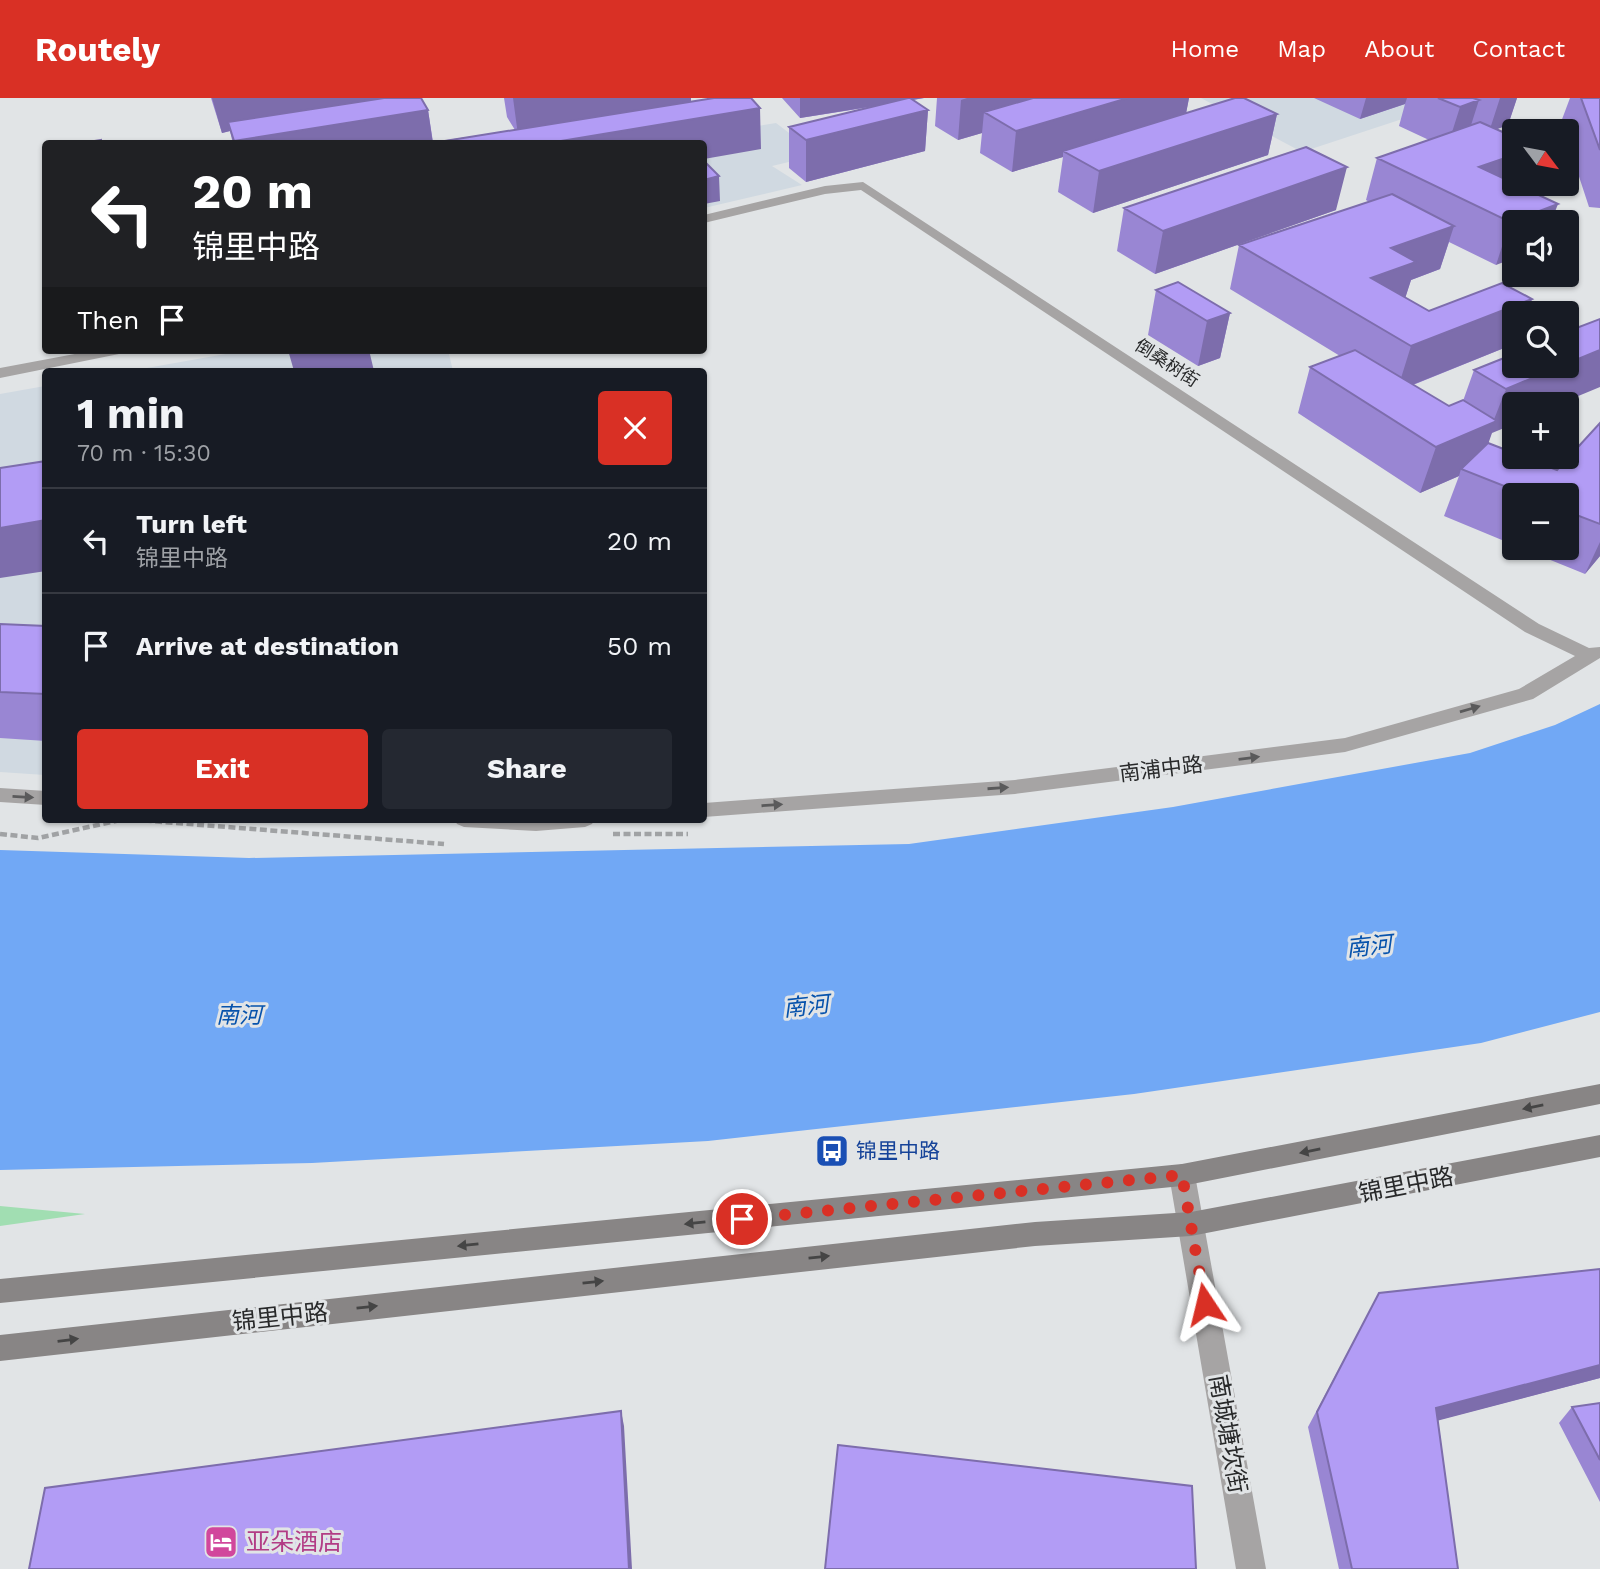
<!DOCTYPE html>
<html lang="en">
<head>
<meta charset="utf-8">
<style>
  body { margin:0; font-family:"Work Sans","Noto Sans SC",sans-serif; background:#242831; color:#f1f3f6; height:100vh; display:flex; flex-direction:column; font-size:26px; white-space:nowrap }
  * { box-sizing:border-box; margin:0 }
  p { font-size:23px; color:#9ea1a6 }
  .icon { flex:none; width:38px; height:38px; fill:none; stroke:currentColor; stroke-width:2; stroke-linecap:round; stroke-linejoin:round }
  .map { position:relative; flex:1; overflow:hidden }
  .details { position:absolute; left:42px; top:270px; width:665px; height:455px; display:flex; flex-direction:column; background:#171b24; border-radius:7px; box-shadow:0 2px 5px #0004 }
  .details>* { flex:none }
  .top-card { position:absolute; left:42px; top:42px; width:665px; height:214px; border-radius:7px; box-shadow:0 2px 5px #0004; background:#202124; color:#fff; overflow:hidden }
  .needle { width:46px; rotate:122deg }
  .buttons { position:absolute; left:1502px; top:21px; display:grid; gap:14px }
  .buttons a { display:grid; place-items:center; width:77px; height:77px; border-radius:7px; background:#171b24; box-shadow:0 2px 5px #0004; font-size:35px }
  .pin { position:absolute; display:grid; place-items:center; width:60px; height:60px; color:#fff; margin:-30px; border:4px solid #fff; border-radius:50%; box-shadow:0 2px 7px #0007 }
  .me { position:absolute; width:77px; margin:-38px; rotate:350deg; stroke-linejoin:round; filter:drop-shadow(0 0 5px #0008) }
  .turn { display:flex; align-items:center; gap:24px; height:147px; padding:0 35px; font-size:32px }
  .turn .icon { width:91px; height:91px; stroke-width:2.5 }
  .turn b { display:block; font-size:49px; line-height:60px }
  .then { display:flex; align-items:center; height:66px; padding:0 35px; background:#0003; gap:14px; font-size:26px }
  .round { display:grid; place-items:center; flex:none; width:74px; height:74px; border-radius:7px; background:#242831 }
  .summary { display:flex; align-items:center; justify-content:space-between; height:119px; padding:0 35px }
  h1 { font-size:42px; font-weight:700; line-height:52px }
  .primary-button { display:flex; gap:14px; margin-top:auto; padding:14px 35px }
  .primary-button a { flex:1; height:80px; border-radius:7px; background:#d93025; color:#fff; font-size:28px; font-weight:700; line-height:80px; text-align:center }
  .primary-button a+a { background:#242831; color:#f1f3f6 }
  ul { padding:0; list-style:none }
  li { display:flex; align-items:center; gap:21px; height:105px; padding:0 35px; border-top:2px solid #363941 }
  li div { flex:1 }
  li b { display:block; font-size:26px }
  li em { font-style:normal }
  header { display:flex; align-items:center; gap:42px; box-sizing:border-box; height:98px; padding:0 35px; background:#d93025; color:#fff }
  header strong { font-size:33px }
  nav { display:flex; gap:38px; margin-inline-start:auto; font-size:24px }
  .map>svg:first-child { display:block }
</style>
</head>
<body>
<header>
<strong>Routely</strong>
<nav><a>Home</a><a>Map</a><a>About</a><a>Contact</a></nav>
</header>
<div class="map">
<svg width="1600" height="1471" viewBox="0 0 1600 1471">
  <rect width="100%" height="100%" fill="#e1e4e6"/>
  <path fill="#d0d9e1" d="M 1201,0 L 1466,0 L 1302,54 Z
    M 776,25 L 818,57 L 772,68 L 802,87 L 704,110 L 704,46 L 645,46 Z
    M 248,252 L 448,252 L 453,273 L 130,273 Z
    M 45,288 L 45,677 L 0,674 L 0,296 Z"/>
  <path fill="#a1deb2" d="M 0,1108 L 85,1116 L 0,1128 Z"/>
  <path fill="#71a8f5" d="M 1600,606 L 1600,914 L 1481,945 L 1134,996 L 708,1043 L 312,1065 L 0,1072 L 0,752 L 249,760 L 909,746 L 1173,709 L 1470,655 L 1555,627 Z"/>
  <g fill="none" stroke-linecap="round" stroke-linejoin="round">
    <path stroke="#a0a2a4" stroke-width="4.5" stroke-dasharray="7 3.5" stroke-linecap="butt" d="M 0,736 L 38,740 L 125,721 L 444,746
      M 613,736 L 688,736"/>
    <path fill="#a6a4a4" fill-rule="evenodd" d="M 863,84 L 1539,526 L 1589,550 L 1600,549 L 1600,560 L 1533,601 L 1345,654 L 1015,696 L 704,719 L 704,705 L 1015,682 L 1345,640 L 1519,591 L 1575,558 L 1525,534 L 861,92 L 825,96 L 704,125 L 704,117 L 825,88 Z
      M 96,252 L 126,252 L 119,256 L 0,280 L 0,270 Z
      M 0,690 L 46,693 L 46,707 L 0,704 Z
      M 454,721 L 595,721 L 592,726 L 585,729 L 536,733 L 464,729 L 457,726 Z
      M 1182,1066 L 1191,1069 L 1195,1077 L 1266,1471 L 1236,1471 L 1169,1077 L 1173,1069 Z"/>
    <path fill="#888585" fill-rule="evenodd" d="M 1600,986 L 1600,1006 L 1182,1088 L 0,1205 L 0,1181 L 1182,1066 Z
      M 1600,1037 L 1600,1059 L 1191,1138 L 1035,1148 L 0,1263 L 0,1237 L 1035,1124 L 1191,1114 Z"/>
  </g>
  <path fill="#9986d3" d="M 211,0 L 421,0 L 428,12 L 433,44 L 515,32 L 507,19 L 504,0 L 691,0 L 691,4 L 761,51 L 704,46 L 233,46 L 230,33 L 222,35 Z
    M 782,0 L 924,0 L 913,2 L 928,12 L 925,53 L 806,84 L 789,70 L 789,29 L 877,8 L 800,20 Z
    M 937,0 L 1189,0 L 1186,15 L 1277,16 L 1268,57 L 1093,115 L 1058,94 L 1063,59 L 1012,74 L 980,55 L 982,35 L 958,42 L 935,28 Z
    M 1314,0 L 1517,0 L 1508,27 L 1497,31 L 1522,89 L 1558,106 L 1496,167 L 1449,144 L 1440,171 L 1411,182 L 1405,200 L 1429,213 L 1532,201 L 1526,215 L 1514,215 L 1514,246 L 1413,287 L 1449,308 L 1463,303 L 1474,272 L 1514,268 L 1488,345 L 1557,372 L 1600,325 L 1600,458 L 1585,476 L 1521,450 L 1566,450 L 1566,397 L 1514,397 L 1514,447 L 1444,418 L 1459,378 L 1420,395 L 1298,315 L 1310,269 L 1340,258 L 1230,191 L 1239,147 L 1369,104 L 1366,102 L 1377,60 L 1429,42 L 1399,28 L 1405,6 L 1360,21 Z
    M 1570,0 L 1600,0 L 1600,110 L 1589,109 L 1566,39 L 1566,33 L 1564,33 L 1561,24 Z
    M 1124,110 L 1336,112 L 1155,176 L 1117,153 Z
    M 1156,192 L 1230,215 L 1220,260 L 1198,268 L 1148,237 Z
    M 0,526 L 46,528 L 46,643 L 0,640 Z
    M 1600,1171 L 1600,1280 L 1438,1322 L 1458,1471 L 1339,1471 L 1308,1329 L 1379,1195 Z
    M 1600,1305 L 1600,1404 L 1559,1325 L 1572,1309 Z"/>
  <path fill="#7d6dac" d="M 212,0 L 401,0 L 228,24 L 230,33 L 222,35 Z
    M 513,0 L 691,0 L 691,8 L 518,37 Z
    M 800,0 L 924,0 L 800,20 Z
    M 967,0 L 1088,0 L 984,14 L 982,35 L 958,42 L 961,2 Z
    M 1128,0 L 1189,0 L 1185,21 L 1063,53 L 1063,59 L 1012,74 L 1016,33 Z
    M 1366,0 L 1407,0 L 1405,6 L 1360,21 Z
    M 1500,0 L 1517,0 L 1508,27 L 1489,34 Z
    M 1479,2 L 1466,43 L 1447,50 L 1460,9 Z
    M 760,10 L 761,51 L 704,61 L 704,46 L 543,46 Z
    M 428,12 L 433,46 L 235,46 L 234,43 Z
    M 928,12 L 925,53 L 806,84 L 806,42 Z
    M 1277,16 L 1268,57 L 1093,115 L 1099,73 Z
    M 1514,57 L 1514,86 L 1523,86 L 1522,90 L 1479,69 Z
    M 1347,69 L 1336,112 L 1155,176 L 1163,133 Z
    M 719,78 L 720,103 L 704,106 L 704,82 Z
    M 1558,106 L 1551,124 L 1514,124 L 1514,160 L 1496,167 L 1510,124 Z
    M 1454,128 L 1440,171 L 1411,182 L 1403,207 L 1371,180 L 1391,150 Z
    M 1532,201 L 1526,215 L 1514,215 L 1514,246 L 1397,293 L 1411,248 Z
    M 1230,215 L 1220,260 L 1198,268 L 1207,223 Z
    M 288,252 L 369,252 L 374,273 L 294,273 Z
    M 1600,252 L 1600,289 L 1559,306 L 1514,306 L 1514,326 L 1492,335 L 1480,369 L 1461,371 L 1459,378 L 1420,395 L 1436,349 L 1493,324 L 1506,291 L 1561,268 L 1566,268 L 1566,266 Z
    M 46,422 L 46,473 L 0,480 L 0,430 Z
    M 1600,444 L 1600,458 L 1585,476 Z
    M 1600,1267 L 1600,1280 L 1425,1326 L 1436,1310 Z
    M 621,1313 L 624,1328 L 632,1471 L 629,1471 Z"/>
  <path fill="#b29cf5" stroke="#7d6dac" stroke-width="2" d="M 384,0 L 421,0 L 428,12 L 234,43 L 228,24 Z
    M 714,0 L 751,0 L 760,10 L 543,46 L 426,46 Z
    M 908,0 L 910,0 L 928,12 L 806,42 L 789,29 Z
    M 1033,0 L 1128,0 L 1016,33 L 984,14 Z
    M 1235,0 L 1244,0 L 1277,16 L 1099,73 L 1063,53 Z
    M 1438,0 L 1473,0 L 1479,2 L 1460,9 Z
    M 1581,0 L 1600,0 L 1600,52 Z
    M 1480,24 L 1514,39 L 1514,57 L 1479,69 L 1558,106 L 1510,124 L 1377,60 Z
    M 101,42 L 101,46 L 76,46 Z
    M 1306,49 L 1347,69 L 1163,133 L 1124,110 Z
    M 704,63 L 719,78 L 704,82 Z
    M 1392,96 L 1454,128 L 1391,150 L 1416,164 L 1371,180 L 1429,213 L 1502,185 L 1532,201 L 1411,248 L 1239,147 Z
    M 1178,184 L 1230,215 L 1207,223 L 1156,192 Z
    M 1600,221 L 1600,252 L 1566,266 L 1566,234 Z
    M 1355,252 L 1449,308 L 1463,302 L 1497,323 L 1436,349 L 1310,269 Z
    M 1514,256 L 1514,268 L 1561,268 L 1506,291 L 1474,272 Z
    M 1600,325 L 1600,426 L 1566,413 L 1566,397 L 1527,397 L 1461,371 L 1488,345 L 1514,355 L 1514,359 L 1523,359 L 1557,372 Z
    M 46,363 L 46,422 L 0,430 L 0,370 Z
    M 0,526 L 46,528 L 46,596 L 0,594 Z
    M 1600,1171 L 1600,1267 L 1436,1310 L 1458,1471 L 1352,1471 L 1317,1314 L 1379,1195 Z
    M 1600,1305 L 1600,1362 L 1572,1309 Z
    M 621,1313 L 629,1471 L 29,1471 L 45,1390 Z
    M 838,1347 L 1192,1388 L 1196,1471 L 825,1471 Z"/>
  <defs><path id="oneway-solid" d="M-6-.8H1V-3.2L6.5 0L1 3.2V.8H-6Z" transform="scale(1.75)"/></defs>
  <g fill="#5a5a5b">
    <use href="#oneway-solid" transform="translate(1470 611) rotate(-16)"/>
    <use href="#oneway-solid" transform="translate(1249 660) rotate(-7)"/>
    <use href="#oneway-solid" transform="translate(998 690) rotate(-4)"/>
    <use href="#oneway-solid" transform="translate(23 699) rotate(3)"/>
    <use href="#oneway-solid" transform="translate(772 707) rotate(-4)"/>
  </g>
  <g fill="#454545">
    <use href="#oneway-solid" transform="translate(1533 1009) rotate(169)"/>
    <use href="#oneway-solid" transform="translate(1310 1053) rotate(169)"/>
    <use href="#oneway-solid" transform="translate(695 1125) rotate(174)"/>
    <use href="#oneway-solid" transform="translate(468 1147) rotate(174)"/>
    <use href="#oneway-solid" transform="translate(819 1159) rotate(-6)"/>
    <use href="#oneway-solid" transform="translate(593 1184) rotate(-6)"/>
    <use href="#oneway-solid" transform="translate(367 1209) rotate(-6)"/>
    <use href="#oneway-solid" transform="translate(68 1242) rotate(-7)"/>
  </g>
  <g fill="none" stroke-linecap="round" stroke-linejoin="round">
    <path stroke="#d93025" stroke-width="12" stroke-dasharray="0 21.6" d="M 742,1121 L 1182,1077 L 1205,1206"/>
  </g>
  <defs>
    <symbol id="bus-square" viewBox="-11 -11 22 22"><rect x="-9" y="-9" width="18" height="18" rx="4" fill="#1a4fb4" stroke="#e1e4e6"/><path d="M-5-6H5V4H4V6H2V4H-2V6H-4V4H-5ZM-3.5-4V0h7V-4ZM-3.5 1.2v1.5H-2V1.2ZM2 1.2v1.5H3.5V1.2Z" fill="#fff"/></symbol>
    <symbol id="hotel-square" viewBox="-11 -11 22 22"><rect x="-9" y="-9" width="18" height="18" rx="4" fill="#d1479c" stroke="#e1e4e6"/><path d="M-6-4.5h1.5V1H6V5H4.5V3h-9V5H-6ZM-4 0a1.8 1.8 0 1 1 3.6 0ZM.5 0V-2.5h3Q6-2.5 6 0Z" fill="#fff"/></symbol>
  </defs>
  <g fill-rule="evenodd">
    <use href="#bus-square" x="813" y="1034" width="38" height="38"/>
    <use href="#hotel-square" x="202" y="1425" width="38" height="38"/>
  </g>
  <g text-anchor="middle" stroke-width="6" stroke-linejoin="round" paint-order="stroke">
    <g font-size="18" fill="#28292a" stroke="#e1e4e6">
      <text transform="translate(1167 265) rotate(33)" y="6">倒桑树街</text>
    </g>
    <g font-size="21" fill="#28292a" stroke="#e1e4e6">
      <text transform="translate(1161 671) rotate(-7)" y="7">南浦中路</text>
    </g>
    <g font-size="21" fill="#164399" stroke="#e1e4e6" text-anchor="start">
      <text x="856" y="1060">锦里中路</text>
    </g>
    <g font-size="23" font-style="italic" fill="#0753ac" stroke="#e1e4e6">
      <text transform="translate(1369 848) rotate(-6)" y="8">南河</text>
      <text transform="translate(806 908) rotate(-6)" y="8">南河</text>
      <text x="239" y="925">南河</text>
    </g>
    <g font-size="24" fill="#28292a" stroke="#e1e4e6">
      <text transform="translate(1406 1087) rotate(-11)" y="8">锦里中路</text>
      <text transform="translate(280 1219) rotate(-6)" y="8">锦里中路</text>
      <text transform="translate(1228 1336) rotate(80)" y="8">南城塘坎街</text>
    </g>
    <g font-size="24" fill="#b23c85" stroke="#e1e4e6" text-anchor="start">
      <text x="246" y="1452">亚朵酒店</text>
    </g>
  </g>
</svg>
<div class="buttons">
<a><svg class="needle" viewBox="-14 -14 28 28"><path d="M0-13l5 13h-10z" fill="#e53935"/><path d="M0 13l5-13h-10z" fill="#9ea1a6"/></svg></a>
<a><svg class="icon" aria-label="sound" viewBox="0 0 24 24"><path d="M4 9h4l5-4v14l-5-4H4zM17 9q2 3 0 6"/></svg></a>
<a><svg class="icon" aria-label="search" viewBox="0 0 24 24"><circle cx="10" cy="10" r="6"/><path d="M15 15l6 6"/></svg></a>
<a>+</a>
<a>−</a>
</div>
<div class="pin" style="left:742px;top:1121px;background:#d93025"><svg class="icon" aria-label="arrive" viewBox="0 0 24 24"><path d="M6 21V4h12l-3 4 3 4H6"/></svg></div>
<svg class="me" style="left:1205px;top:1206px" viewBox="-20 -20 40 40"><path d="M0-17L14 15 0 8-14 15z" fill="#d93025" stroke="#fff" stroke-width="4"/></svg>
<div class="top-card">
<div class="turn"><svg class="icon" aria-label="left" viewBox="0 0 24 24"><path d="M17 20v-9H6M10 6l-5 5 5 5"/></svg><div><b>20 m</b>锦里中路</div></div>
<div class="then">Then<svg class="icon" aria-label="arrive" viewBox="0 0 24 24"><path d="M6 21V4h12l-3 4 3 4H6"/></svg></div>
</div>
<section class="details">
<div class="summary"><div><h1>1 min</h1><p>70 m · 15:30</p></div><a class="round" style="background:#d93025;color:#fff"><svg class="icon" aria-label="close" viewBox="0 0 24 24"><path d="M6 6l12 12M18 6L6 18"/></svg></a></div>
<ul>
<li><svg class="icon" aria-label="left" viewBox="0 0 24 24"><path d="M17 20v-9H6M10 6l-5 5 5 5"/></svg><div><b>Turn left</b><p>锦里中路</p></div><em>20 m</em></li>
<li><svg class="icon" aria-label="arrive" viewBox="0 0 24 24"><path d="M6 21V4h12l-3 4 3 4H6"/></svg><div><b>Arrive at destination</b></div><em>50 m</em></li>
</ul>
<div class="primary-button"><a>Exit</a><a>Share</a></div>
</section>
</div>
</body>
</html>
